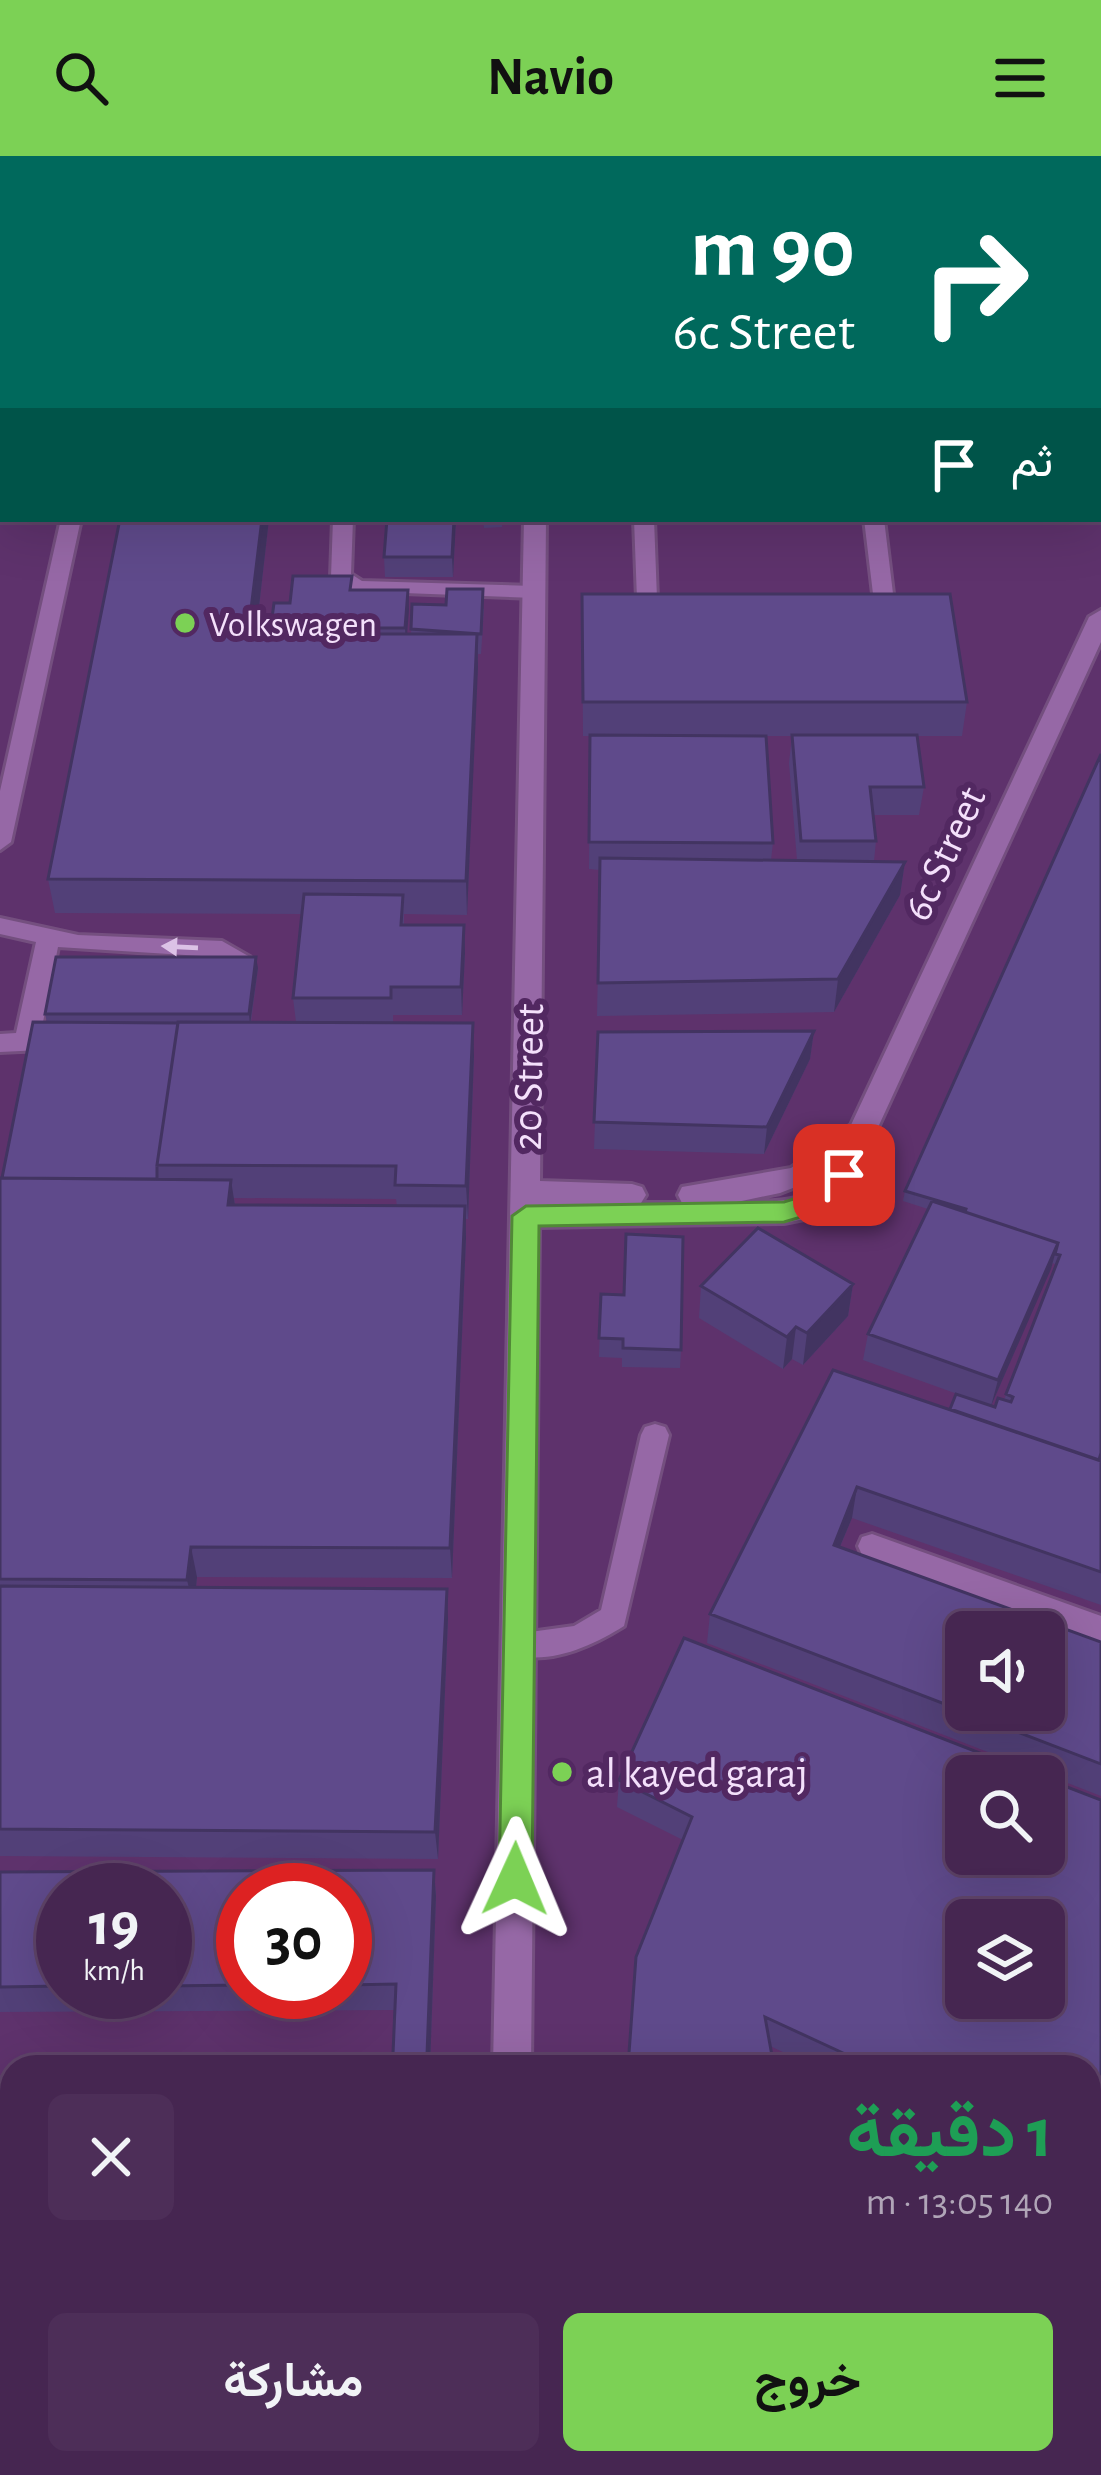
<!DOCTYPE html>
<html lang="ar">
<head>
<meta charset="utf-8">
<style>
  body { margin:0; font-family:"Alegreya Sans",Vazirmatn,sans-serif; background:#4d2e58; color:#f1f3f6; direction:rtl; height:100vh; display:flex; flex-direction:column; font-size:45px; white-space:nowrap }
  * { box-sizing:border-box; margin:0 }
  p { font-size:39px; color:#b0a5b7 }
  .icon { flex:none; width:66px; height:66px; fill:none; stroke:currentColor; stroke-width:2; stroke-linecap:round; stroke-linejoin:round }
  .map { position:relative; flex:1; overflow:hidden; direction:ltr }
  .drawer { position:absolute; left:0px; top:1899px; width:1101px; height:420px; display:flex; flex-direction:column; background:#462651; border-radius:36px 36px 0 0; box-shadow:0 12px 48px #0002,0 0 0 3px #5e4368; direction:rtl }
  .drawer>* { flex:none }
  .banner { position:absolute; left:0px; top:0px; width:1101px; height:366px; box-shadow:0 12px 48px #0002,0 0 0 3px #5e4368; direction:rtl; background:#00695c; color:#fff; overflow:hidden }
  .fabs { position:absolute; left:945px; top:1455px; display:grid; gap:24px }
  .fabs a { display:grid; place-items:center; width:120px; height:120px; border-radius:18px; background:#462651; box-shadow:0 12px 48px #0002,0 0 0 3px #5e4368; font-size:60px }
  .speed { position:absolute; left:36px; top:1707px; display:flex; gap:24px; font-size:60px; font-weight:700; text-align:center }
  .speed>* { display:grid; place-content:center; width:156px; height:156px; border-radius:50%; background:#462651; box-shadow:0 12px 48px #0002,0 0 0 3px #5e4368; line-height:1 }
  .speed small { font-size:30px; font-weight:400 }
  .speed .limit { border:18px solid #d22; background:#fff; color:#111 }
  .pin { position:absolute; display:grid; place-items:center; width:102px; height:102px; color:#fff; margin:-51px; border-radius:24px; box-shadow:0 6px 18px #0006 }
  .me { position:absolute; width:132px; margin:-66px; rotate:1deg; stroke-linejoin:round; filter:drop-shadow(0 0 9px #0008) }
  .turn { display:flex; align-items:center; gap:42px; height:252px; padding:0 48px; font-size:54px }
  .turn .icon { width:156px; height:156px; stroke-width:2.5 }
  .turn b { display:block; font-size:84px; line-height:102px }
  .then { display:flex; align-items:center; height:114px; padding:0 48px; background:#0003; gap:24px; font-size:45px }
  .round { display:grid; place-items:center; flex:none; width:126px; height:126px; border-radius:18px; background:#4d2e58 }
  .overview { display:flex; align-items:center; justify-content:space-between; height:204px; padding:0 48px }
  h1 { font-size:72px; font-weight:700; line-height:90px; color:#1e9e55 }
  .primary-button { display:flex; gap:24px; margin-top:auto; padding:24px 48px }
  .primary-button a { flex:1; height:138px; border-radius:18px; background:#7cd155; color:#111; font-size:48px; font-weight:700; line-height:138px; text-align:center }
  .primary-button a+a { background:#4d2e58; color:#f1f3f6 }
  header { display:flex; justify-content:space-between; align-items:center; height:156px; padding:0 48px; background:#7cd155; color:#111; font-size:54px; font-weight:700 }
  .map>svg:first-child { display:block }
</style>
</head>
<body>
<header><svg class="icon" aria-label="menu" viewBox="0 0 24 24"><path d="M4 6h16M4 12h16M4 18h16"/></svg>Navio<svg class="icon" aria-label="search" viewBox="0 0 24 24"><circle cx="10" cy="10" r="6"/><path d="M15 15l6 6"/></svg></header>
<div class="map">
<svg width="1101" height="2319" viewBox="0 0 1101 2319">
  <rect width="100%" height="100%" fill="#5e326c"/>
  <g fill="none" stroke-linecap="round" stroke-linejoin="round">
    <defs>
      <path id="lane" d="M 142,0 L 160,0 L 141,3 Z
        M 624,0 L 642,0 L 642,3 L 624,3 Z
        M 822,0 L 840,0 L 840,3 L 822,3 Z
        M 61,363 L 81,363 L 11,686 L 0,694 L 0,635 Z
        M 333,363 L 353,363 L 351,418 L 362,425 L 534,430 L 544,436 L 534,442 L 351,435 L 331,421 Z
        M 634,363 L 654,363 L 657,443 L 662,451 L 673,454 L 673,464 L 647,460 L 637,443 Z
        M 864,363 L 884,363 L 894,446 L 886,462 L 866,467 L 856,461 L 874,446 Z
        M 0,762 L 78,779 L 222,785 L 250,801 L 252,834 L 240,843 L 231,840 L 230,810 L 217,801 L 58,791 L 41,876 L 62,875 L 74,884 L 62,893 L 0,896 L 0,878 L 16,877 L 36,786 L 0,778 Z
        M 655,1268 L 665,1271 L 669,1279 L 624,1470 C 592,1490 547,1511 508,1497 L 504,1488 L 508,1479 L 574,1470 L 601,1454 L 641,1279 L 645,1271 Z
        M 872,1378 L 1101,1460 L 1101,1486 L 862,1399 L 858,1390 L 862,1381 Z"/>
      <path id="street" d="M 531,0 L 549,0 L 549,3 L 531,3 Z
        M 917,0 L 935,0 L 935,3 L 917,3 Z
        M 1098,326 L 1101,327 L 1101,341 L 1098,340 Z
        M 524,363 L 546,363 L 540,1025 L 632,1028 L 642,1031 L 646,1039 L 641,1047 L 682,1047 L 678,1039 L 682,1031 L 791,1012 L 851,969 L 1089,461 L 1101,454 L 1101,486 L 846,1041 L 814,1061 L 784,1067 L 539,1071 L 531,1911 L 493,1911 ZM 829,1018 C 810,1050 769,1045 737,1046 L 780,1037 Z
        M 1101,2130 L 1101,2173 L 1089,2178 L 1089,2135 Z
        M 486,2307 L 526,2307 L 527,2319 L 485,2319 Z"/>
      <path id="highway" d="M 4,0 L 30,0 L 3,5 Z"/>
    </defs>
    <use href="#lane" stroke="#744f7f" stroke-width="6"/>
    <use href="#street" stroke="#744f7f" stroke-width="6"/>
    <use href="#highway" stroke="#744f7f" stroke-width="6"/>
    <use href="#lane" fill="#9668a6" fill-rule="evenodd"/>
    <use href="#street" fill="#9668a6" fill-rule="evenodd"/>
    <use href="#highway" fill="#ee9ea1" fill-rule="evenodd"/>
  </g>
  <path fill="#524078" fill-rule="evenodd" d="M 972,0 L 1101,0 L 1101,282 L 1098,281 L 1098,3 L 972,3 Z
    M 269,363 L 256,478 L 270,478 L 290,447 L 353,434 L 408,434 L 407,478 L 411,478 L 412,448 L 484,453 L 481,498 L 478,498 L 467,759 L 404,758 L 404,769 L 464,769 L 465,797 L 462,859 L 393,859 L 393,866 L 474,900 L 468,1063 L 465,1063 L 466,1082 L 452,1422 L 197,1421 L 196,1431 L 448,1463 L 438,1703 L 0,1700 L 0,1022 L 2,1022 L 47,866 L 45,858 L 258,812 L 251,866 L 296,866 L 293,842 L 302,758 L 55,757 L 48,723 ZM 234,1042 L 396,1043 L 397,1050 L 235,1049 Z
    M 456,363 L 453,421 L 385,421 L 384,401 Z
    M 483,363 L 502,363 L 502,371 L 484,372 Z
    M 582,438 L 967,546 L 962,580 L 917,580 L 924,631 L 919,659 L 873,659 L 876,685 L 874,705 L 905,706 L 900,739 L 834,856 L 597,860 L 600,714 L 589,713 L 590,580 L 583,580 ZM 766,580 L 792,580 L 789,607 L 797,704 L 771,704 L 773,687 Z
    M 1101,598 L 1099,1304 L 1101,1305 L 1101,1449 L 852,1362 L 840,1391 L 1101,1486 L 1101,1640 L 707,1487 L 710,1458 L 950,1253 L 988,1249 L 863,1204 L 868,1178 L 928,1053 L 903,1045 L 905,1035 ZM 1053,1107 L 1056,1109 L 1004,1244 L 995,1251 L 991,1250 Z
    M 814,875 L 810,903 L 764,998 L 594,993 L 598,876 Z
    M 853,1128 L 848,1160 L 803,1209 L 792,1203 L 783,1213 L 699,1162 L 701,1130 Z
    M 601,1138 L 681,1194 L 680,1212 L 622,1211 L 622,1202 L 599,1201 Z
    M 684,1482 L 1089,1911 L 815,1911 L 770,1890 L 683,1684 L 617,1651 L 619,1624 Z
    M 434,1714 L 436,1740 L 430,1911 L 395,1911 L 393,1898 L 395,1854 L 0,1856 L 0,1716 ZM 63,1734 L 165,1734 L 165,1836 L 63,1836 ZM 243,1734 L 345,1734 L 345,1836 L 243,1836 Z
    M 0,2011 L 12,2011 L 12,2175 L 0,2176 Z
    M 1019,2307 L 1089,2307 L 1101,2319 L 1016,2319 Z"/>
  <path fill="#423461" d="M 262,363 L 269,363 L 252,512 L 248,478 Z
    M 454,363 L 456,363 L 453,421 L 452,401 Z
    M 408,434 L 409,454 L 406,492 L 405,472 Z
    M 477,478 L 478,512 L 467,759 L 466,725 Z
    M 905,706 L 900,739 L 834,856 L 838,823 Z
    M 464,769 L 465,797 L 462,859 L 461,831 Z
    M 256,801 L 258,812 L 250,869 L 249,858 Z
    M 473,867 L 474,900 L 468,1063 L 466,1030 Z
    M 814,875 L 810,903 L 764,998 L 767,971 Z
    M 231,1024 L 236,1056 L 228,1049 Z
    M 465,1050 L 466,1082 L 452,1422 L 450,1392 Z
    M 1058,1087 L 1051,1113 L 991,1250 L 998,1224 Z
    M 853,1128 L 848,1160 L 803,1209 L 807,1177 Z
    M 796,1171 L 792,1203 L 783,1213 L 787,1181 Z
    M 857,1331 L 852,1362 L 828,1419 L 834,1389 Z
    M 191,1391 L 197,1421 L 194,1453 L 187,1424 Z
    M 447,1433 L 448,1463 L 438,1703 L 435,1676 Z
    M 434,1714 L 436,1740 L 430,1911 L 429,1911 L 427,1899 Z"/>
  <path fill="#5f4a8b" stroke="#423461" stroke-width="3" fill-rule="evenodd" d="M 188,0 L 524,0 L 524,3 L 187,3 Z
    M 982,0 L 1101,0 L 1101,247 L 1098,246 L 1098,3 L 983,3 Z
    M 120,363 L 262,363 L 248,478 L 477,478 L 466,725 L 48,723 Z
    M 387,363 L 454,363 L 452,401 L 384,401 Z
    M 293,420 L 352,420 L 350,434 L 408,434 L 405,472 L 349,472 L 348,477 L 270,477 L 274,447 L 290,447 Z
    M 447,433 L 483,433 L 481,478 L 411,473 L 412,448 L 446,449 Z
    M 582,438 L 950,438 L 967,546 L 583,546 Z
    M 590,579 L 766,580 L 773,687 L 589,686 Z
    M 792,579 L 917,579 L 924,631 L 870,631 L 876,685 L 801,685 Z
    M 1101,598 L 1101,1297 L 1099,1304 L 950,1253 L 956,1238 L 995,1251 L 998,1242 L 1011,1246 L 1013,1241 L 1006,1238 L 1060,1099 L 1055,1098 L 1058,1087 L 965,1056 L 966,1053 L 905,1035 Z
    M 600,702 L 905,706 L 838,823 L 598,827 Z
    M 304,738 L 403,739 L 401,769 L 464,769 L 461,831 L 391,831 L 391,842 L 293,842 Z
    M 56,801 L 256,801 L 249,858 L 45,858 Z
    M 33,866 L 178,867 L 157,1009 L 157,1023 L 2,1022 Z
    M 178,866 L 473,867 L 466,1030 L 395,1029 L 396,1010 L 157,1009 Z
    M 814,875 L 767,971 L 594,966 L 598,876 Z
    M 0,1022 L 231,1024 L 228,1049 L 465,1050 L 450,1392 L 191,1391 L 187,1424 L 0,1423 Z
    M 932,1045 L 1058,1087 L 998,1224 L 868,1178 Z
    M 758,1072 L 853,1128 L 807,1177 L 796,1171 L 787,1181 L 701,1130 Z
    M 626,1078 L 683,1081 L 681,1194 L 623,1192 L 623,1183 L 599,1182 L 601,1138 L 624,1139 Z
    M 833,1214 L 1101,1305 L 1101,1416 L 857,1331 L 834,1389 L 1101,1486 L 1101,1608 L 710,1458 ZM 966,1476 L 1044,1476 L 1044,1554 L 966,1554 Z
    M 0,1430 L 447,1433 L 435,1676 L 0,1673 Z
    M 684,1482 L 1039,1620 L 966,1620 L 966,1698 L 1044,1698 L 1044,1622 L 1101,1644 L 1101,1952 L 1089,1989 L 1089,1911 L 848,1911 L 843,1897 L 765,1861 L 774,1911 L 628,1911 L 636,1801 L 692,1661 L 619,1624 ZM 966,1764 L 1044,1764 L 1044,1842 L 966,1842 Z
    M 434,1714 L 427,1899 L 393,1898 L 396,1828 L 345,1829 L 345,1734 L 243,1734 L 243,1829 L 165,1830 L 165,1734 L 63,1734 L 63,1830 L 0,1831 L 0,1716 Z
    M 0,2011 L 12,2011 L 12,2155 L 0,2155 Z
    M 0,2182 L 12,2182 L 12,2307 L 408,2307 L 408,2319 L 0,2319 Z
    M 1089,2254 L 1101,2259 L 1101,2319 L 1020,2319 L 1024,2307 L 1089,2307 Z
    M 623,2307 L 878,2307 L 878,2319 L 623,2319 Z"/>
  <defs><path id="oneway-solid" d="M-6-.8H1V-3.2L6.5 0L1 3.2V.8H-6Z" transform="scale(3)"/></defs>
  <use fill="#dcc2e6" href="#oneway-solid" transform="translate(180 791) rotate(-177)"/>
  <path fill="#7cd155" stroke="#518837" stroke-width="3" d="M 844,1010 L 857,1019 L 832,1052 L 784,1066 L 539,1070 L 532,1723 L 527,1734 L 515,1738 L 504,1734 L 499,1723 L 512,1060 L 526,1050 L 784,1046 L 813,1037 L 835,1012 Z"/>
  <g fill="#7cd155" stroke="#522861" stroke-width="4.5">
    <circle cx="185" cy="467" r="12"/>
    <circle cx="562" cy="1616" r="12"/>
  </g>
  <g text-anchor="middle" stroke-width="12" stroke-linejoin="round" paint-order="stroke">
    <g font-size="36" fill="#f4e0fb" stroke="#522861" text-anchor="start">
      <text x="209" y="480">Volkswagen</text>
    </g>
    <g font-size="42" fill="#f4e0fb" stroke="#522861">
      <text transform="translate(943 697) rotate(-65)" y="15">6c Street</text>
      <text transform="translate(527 921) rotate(-89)" y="15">20 Street</text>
    </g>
    <g font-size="42" fill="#f4e0fb" stroke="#522861" text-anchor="start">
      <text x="586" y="1631">al kayed garaj</text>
    </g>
  </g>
</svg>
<div class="fabs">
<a><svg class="icon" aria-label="sound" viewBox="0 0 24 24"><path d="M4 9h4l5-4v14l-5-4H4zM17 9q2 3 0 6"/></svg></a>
<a><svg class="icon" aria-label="search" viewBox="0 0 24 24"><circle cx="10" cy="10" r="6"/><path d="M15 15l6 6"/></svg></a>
<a><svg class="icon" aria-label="layers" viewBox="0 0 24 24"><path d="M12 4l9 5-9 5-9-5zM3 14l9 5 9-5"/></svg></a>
</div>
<div class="speed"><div>19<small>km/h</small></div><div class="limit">30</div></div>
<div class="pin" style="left:844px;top:1019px;background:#d93025"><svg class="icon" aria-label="arrive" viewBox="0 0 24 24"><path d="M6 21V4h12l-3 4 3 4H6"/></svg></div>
<svg class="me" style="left:515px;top:1723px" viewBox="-20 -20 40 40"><path d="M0-17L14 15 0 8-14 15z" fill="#7cd155" stroke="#fff" stroke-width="4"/></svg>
<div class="banner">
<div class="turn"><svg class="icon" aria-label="right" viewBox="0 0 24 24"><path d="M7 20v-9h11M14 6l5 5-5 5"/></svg><div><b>90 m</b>6c Street</div></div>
<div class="then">ثم<svg class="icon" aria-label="arrive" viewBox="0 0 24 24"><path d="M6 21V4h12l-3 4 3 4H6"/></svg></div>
</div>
<section class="drawer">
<div class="overview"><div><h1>1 دقيقة</h1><p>140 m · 13:05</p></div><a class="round"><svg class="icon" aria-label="close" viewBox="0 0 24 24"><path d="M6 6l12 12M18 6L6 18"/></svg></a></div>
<div class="primary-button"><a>خروج</a><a>مشاركة</a></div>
</section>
</div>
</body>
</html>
